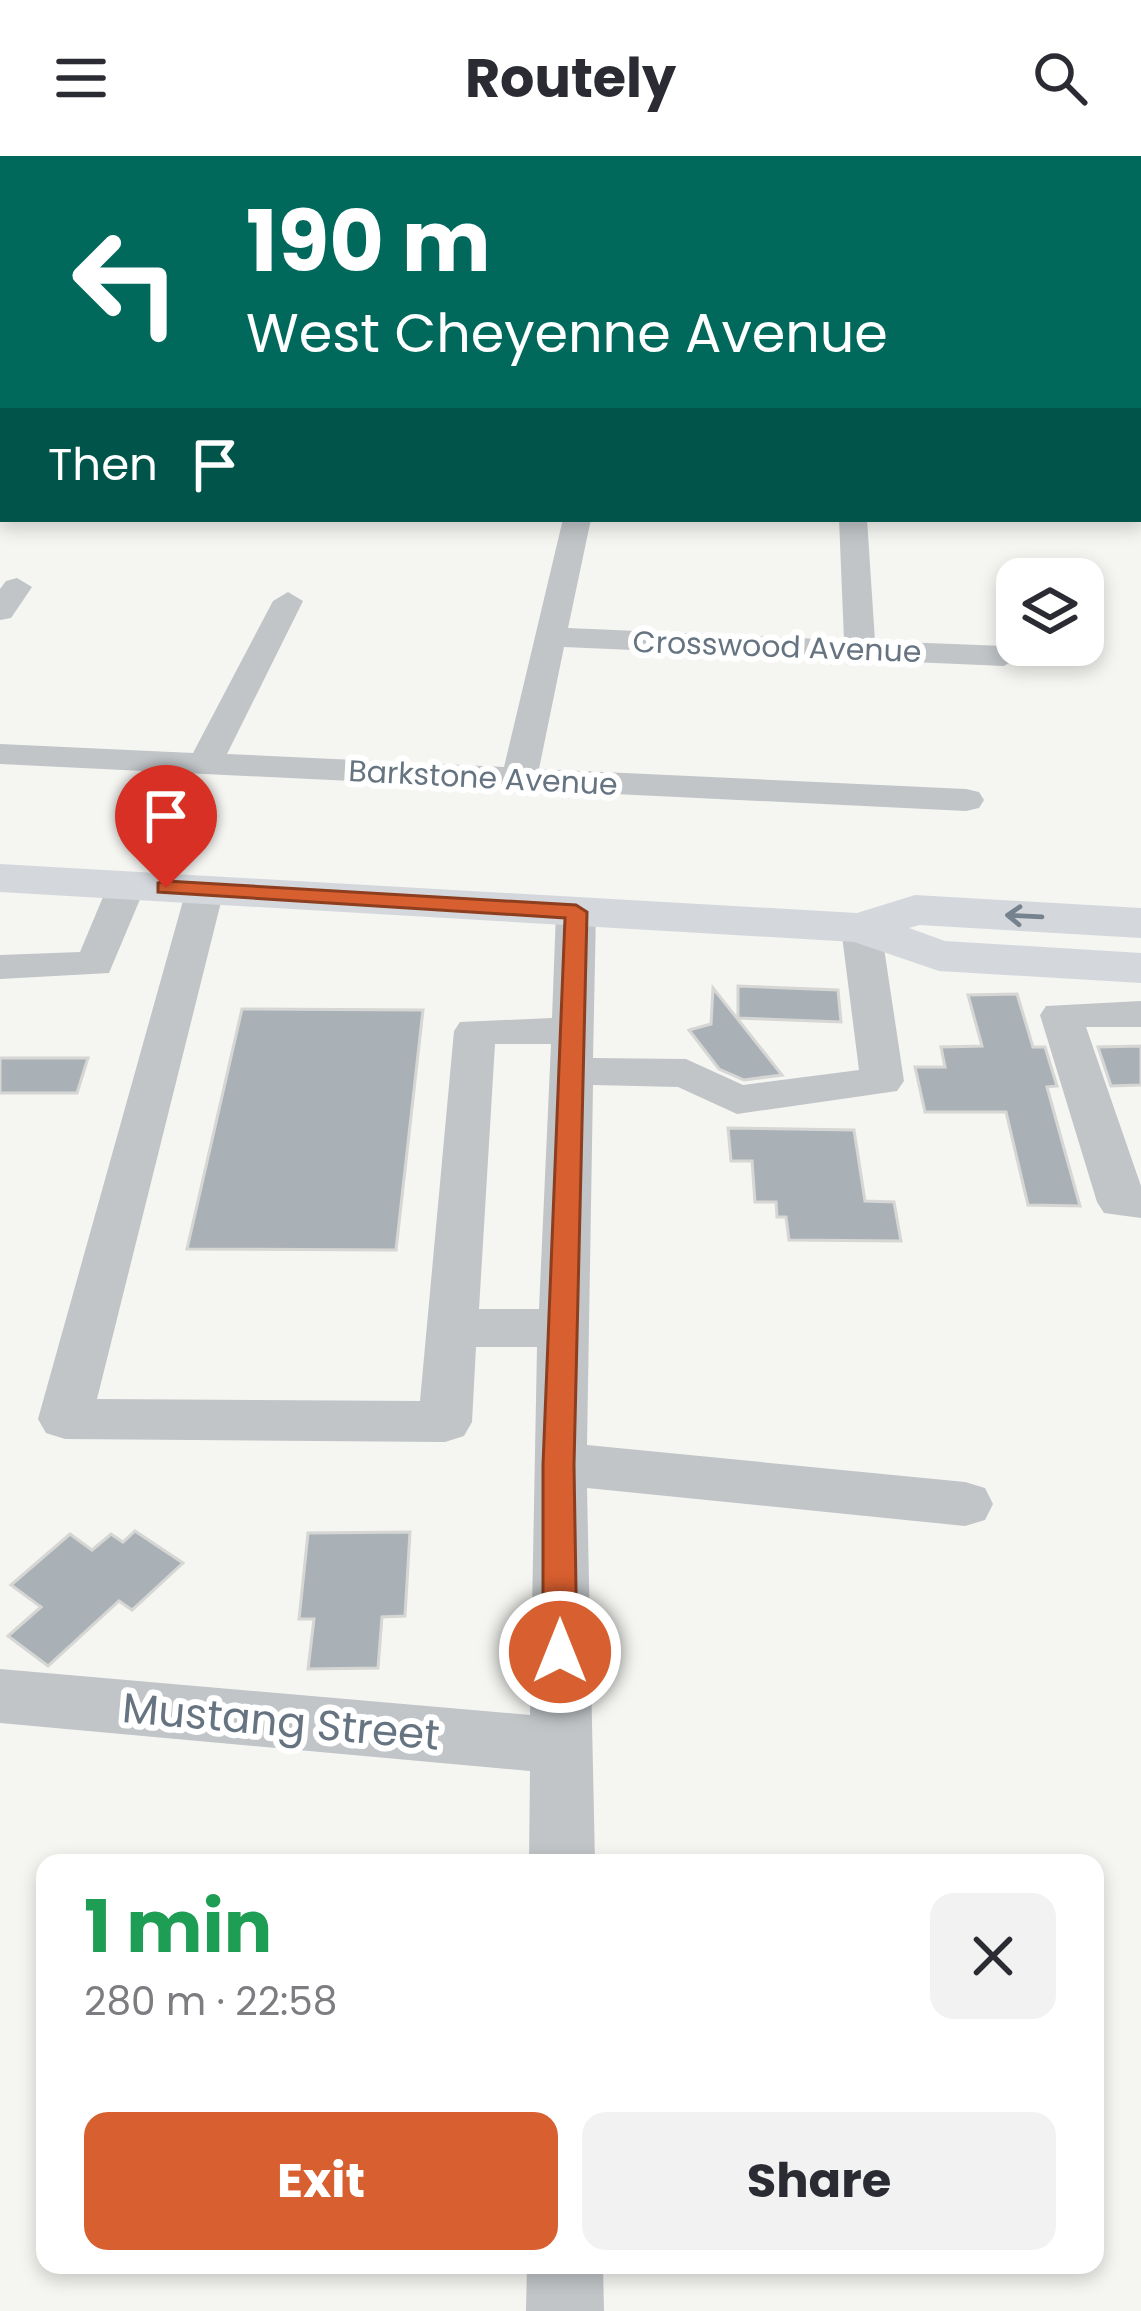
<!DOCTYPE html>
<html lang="en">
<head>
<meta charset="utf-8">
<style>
  body { margin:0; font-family:Poppins,sans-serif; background:#f2f2f3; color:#2b2b33; height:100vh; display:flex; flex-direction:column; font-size:45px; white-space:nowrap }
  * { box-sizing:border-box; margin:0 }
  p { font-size:39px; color:#7c7c81 }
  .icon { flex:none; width:66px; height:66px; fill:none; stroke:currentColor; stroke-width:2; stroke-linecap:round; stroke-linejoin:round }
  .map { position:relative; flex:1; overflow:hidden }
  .details { position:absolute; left:36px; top:1698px; width:1068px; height:420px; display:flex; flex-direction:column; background:#fff; border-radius:24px; box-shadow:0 6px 18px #0003 }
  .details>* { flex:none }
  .top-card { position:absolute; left:0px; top:0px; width:1143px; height:366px; box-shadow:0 6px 18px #0003; background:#00695c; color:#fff; overflow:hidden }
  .tools { position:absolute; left:996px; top:402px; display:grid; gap:24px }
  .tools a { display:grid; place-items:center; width:108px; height:108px; border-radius:24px; background:#fff; box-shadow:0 6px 18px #0003; font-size:60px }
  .pin { position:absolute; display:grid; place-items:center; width:102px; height:102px; color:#fff; margin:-123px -51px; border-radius:50% 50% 50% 0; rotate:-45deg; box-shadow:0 0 12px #0007 }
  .pin .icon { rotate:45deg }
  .me { position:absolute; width:132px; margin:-66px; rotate:0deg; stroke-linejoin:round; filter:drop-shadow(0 0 9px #0008) }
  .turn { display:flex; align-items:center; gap:42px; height:252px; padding:0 48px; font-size:54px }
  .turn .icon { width:156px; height:156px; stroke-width:2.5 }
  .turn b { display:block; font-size:84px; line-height:102px }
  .then { display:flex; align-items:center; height:114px; padding:0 48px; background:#0003; gap:24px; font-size:45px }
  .round { display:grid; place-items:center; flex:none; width:126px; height:126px; border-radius:24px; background:#f2f2f3 }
  .overview { display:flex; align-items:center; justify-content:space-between; height:204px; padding:0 48px }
  h1 { font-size:72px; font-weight:700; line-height:90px; color:#1e9e55 }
  .action { display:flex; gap:24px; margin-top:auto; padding:24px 48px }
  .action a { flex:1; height:138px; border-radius:24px; background:#d85f2f; color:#fff; font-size:48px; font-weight:700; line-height:138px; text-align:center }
  .action a+a { background:#f2f2f3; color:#2b2b33 }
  header { display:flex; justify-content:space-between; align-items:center; height:156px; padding:0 48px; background:#fff; font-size:54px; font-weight:700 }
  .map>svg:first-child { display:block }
</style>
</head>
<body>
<header><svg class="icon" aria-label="menu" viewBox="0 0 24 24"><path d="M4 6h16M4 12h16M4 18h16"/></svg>Routely<svg class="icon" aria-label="search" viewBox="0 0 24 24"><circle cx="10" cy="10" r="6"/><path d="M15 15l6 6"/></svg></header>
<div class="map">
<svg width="1141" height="2155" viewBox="0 0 1141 2155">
  <rect width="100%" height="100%" fill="#f5f5f2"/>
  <path fill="#aab1b6" stroke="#d6d7d4" stroke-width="3" d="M 738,830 L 838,834 L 841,866 L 738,862 Z
    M 713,832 L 782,919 L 744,924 L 719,913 L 689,874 L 711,868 Z
    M 1017,838 L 1033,891 L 1045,891 L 1057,930 L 1047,931 L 1080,1050 L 1028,1049 L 1006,956 L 925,956 L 915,911 L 945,911 L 941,891 L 982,890 L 968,839 Z
    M 242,853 L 423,854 L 396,1094 L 187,1093 Z
    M 1141,890 L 1141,929 L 1111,930 L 1098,891 Z
    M 0,902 L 88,902 L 77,937 L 0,937 Z
    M 728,972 L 854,974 L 865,1045 L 894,1046 L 901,1085 L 789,1084 L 786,1061 L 777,1061 L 776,1046 L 755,1046 L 752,1005 L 731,1005 Z
    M 135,1375 L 183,1407 L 132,1454 L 119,1445 L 48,1510 L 8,1480 L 41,1451 L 11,1429 L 70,1378 L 92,1394 L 111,1378 L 123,1386 Z
    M 410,1376 L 405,1460 L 382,1461 L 378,1512 L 308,1513 L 314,1463 L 299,1463 L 308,1377 Z"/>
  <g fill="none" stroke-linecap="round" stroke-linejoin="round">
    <path fill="#c1c5c8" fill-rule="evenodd" d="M 466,0 L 484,0 L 484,3 L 466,3 Z
      M 689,0 L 707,0 L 708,3 L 690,3 Z
      M 985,0 L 1004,0 L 1006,3 L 987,3 Z
      M 1140,32 L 1141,32 L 1141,44 L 1140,44 Z
      M 1140,103 L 1141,103 L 1141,115 L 1140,115 Z
      M 0,145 L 3,145 L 3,159 L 0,159 Z
      M 1140,173 L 1141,173 L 1141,187 L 1140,187 Z
      M 1140,292 L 1141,292 L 1141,308 L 1140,308 Z
      M 0,309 L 3,309 L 3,325 L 0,325 Z
      M 563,363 L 591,363 L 568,472 L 844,484 L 839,363 L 867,363 L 875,485 L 1004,490 L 1020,500 L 1004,510 L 564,491 L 539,613 L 966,633 L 979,636 L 984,644 L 979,652 L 966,655 L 0,608 L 0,588 L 193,597 L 273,445 L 288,436 L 303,445 L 227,598 L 504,611 Z
      M 17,422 L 32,431 L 11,462 L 0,464 L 0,433 L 6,425 Z
      M 127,717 L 141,721 L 146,729 L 109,817 L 0,823 L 0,799 L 80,796 L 108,729 L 113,721 Z
      M 205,722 L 219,726 L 224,734 L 97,1243 L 420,1245 L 454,875 L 460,866 L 552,862 L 556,756 L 562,748 L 590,748 L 596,756 L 593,902 L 686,903 L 743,929 L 859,914 L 841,772 L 847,764 L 875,764 L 881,772 L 904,925 L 897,935 L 737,958 L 678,931 L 593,929 L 587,1289 L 965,1326 L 985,1332 L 993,1348 L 985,1364 L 965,1370 L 587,1332 L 595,1707 L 529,1707 L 530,1615 L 0,1567 L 0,1513 L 530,1559 L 537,1191 L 476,1191 L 472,1266 L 464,1280 L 445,1286 L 65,1283 L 46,1277 L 38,1263 L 186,734 L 191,726 ZM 495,888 L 551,888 L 539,1153 L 479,1153 Z
      M 1141,845 L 1141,871 L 1086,871 L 1141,1030 L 1141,1062 L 1104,1057 L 1097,1046 L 1040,859 L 1046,850 Z
      M 527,2109 L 603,2109 L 604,2155 L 526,2155 Z"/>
    <path fill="#d4d8dc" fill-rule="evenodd" d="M 878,0 L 900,0 L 902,3 L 880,3 Z
      M 1140,341 L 1141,341 L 1141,362 L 1140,362 Z
      M 0,708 L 857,757 L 915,739 L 1141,752 L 1141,782 L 919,769 L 909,772 L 945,785 L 1141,797 L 1141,827 L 939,815 L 854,786 L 0,736 Z"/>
  </g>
  <defs><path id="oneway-shaft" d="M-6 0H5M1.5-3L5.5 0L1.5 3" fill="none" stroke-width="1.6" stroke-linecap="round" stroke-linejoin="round" transform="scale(3)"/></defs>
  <use stroke="#76838f" href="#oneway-shaft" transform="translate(1024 760) rotate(-177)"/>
  <path fill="#d85f2f" stroke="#8c3e1f" stroke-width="3" d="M 166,725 L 576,749 L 587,756 L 574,1309 L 577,1496 L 572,1506 L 560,1511 L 548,1506 L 543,1496 L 543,1309 L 565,762 L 158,736 L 158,727 Z"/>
  <g text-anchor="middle" stroke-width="12" stroke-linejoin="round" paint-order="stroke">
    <g font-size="30" fill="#667481" stroke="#fff">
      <text transform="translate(777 491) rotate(2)" y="10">Crosswood Avenue</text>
      <text transform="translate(483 622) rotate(3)" y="10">Barkstone Avenue</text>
    </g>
    <g font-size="42" fill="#667481" stroke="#fff">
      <text transform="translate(281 1565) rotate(5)" y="15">Mustang Street</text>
    </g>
  </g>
</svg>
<div class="tools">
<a><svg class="icon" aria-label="layers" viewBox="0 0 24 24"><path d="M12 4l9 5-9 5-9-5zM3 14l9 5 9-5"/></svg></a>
</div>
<div class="pin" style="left:166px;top:732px;background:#d93025"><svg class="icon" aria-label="arrive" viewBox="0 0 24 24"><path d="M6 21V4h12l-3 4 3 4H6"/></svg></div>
<svg class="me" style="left:560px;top:1496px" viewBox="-20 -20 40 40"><circle r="17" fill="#d85f2f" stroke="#fff" stroke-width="3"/><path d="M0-11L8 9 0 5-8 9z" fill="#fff"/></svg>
<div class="top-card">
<div class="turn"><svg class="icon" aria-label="left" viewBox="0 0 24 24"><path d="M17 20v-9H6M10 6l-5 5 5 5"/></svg><div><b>190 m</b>West Cheyenne Avenue</div></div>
<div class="then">Then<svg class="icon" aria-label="arrive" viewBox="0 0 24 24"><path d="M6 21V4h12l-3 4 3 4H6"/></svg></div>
</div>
<section class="details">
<div class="overview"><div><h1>1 min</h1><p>280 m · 22:58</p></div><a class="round"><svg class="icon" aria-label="close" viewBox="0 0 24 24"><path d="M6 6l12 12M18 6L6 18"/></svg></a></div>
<div class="action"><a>Exit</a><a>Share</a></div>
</section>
</div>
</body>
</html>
